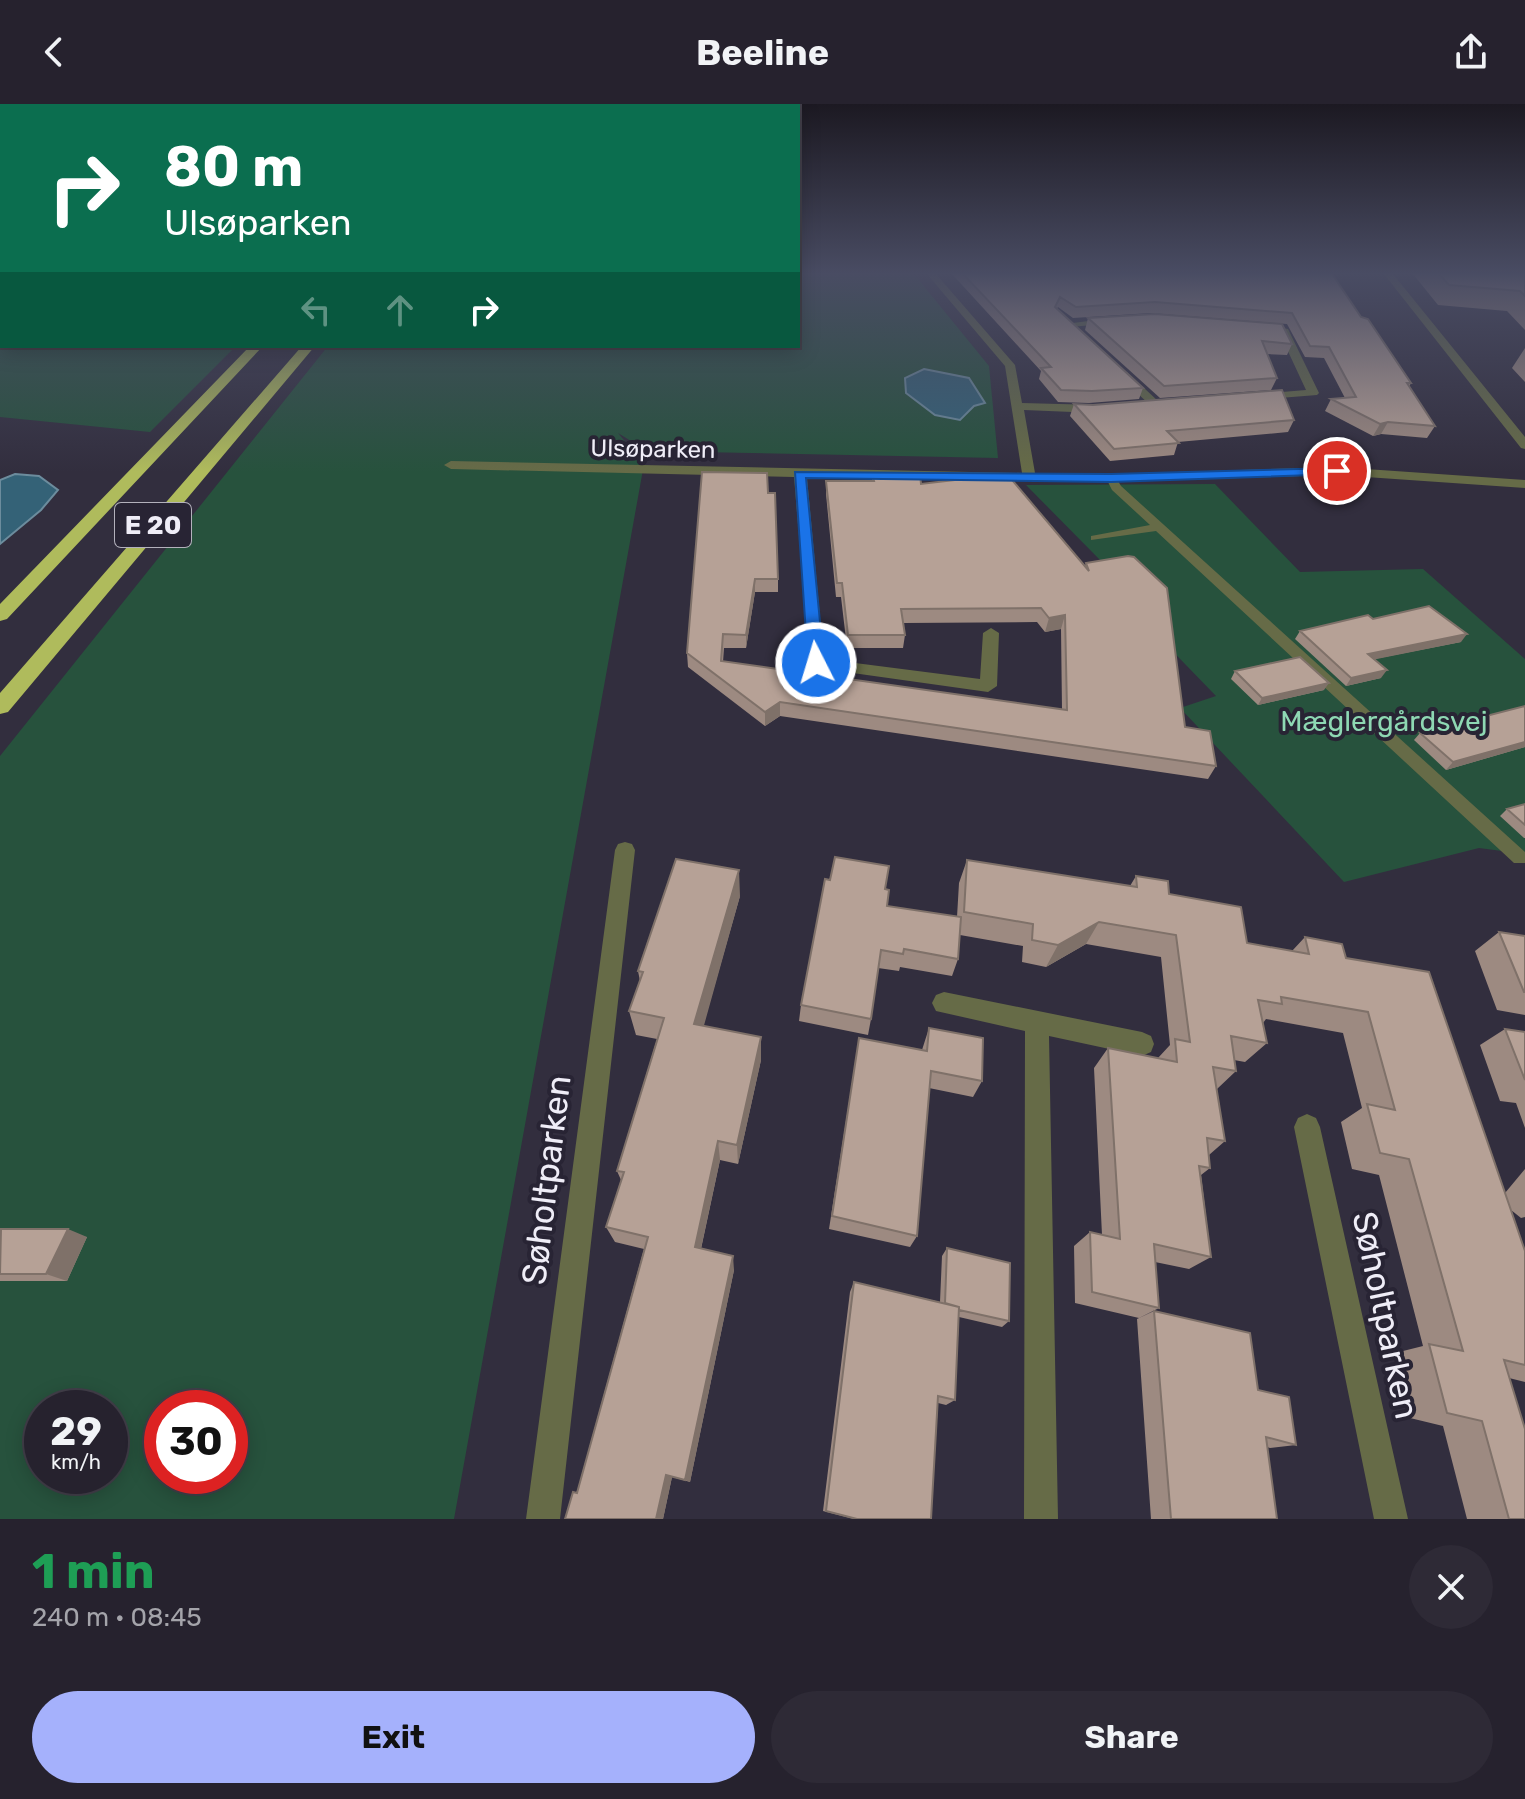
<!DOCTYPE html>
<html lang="en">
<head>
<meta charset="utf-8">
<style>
  body { margin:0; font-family:Rubik,sans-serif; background:#2e2a36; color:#f1f3f6; height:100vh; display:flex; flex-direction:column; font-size:30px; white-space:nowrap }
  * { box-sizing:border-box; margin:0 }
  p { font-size:26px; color:#a4a4aa }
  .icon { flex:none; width:44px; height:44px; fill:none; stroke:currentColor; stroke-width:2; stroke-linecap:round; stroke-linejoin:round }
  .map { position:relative; height:1415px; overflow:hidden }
  .sheet { display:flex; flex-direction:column; background:#26222e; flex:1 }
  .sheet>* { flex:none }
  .top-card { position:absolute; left:0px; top:0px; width:800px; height:244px; box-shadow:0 4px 20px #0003,0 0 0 2px #423f4a; background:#0b6e4f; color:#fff; overflow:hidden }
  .speed { position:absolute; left:24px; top:1286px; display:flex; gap:16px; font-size:40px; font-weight:700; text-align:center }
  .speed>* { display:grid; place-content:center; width:104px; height:104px; border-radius:50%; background:#26222e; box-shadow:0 4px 20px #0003,0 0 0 2px #423f4a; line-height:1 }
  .speed small { font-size:20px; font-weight:400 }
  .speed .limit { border:12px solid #d22; background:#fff; color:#111 }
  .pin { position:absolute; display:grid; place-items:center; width:68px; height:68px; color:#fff; margin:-34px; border:4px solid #fff; border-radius:50%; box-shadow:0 2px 8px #0007 }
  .me { position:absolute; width:88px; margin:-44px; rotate:355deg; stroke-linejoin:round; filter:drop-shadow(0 0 6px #0008) }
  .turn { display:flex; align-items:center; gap:28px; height:168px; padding:0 32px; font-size:36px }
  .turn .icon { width:104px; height:104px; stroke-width:2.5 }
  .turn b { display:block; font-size:56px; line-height:68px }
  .lanes { display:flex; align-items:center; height:76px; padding:0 32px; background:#0003; justify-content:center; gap:40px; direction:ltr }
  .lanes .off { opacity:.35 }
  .round { display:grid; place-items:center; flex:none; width:84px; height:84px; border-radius:42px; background:#2e2a36 }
  .head { display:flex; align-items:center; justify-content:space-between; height:136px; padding:0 32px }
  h1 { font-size:48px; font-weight:700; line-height:60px; color:#1e9e55 }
  .cta { display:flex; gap:16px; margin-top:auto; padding:16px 32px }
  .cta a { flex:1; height:92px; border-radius:48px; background:#a5b1fc; color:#111; font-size:32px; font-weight:700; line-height:92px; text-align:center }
  .cta a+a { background:#2e2a36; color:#f1f3f6 }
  header { display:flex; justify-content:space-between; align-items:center; height:104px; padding:0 32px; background:#26222e; font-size:36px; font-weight:700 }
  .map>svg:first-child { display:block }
</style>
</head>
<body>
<header><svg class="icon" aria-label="back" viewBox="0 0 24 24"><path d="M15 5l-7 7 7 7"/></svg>Beeline<svg class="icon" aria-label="share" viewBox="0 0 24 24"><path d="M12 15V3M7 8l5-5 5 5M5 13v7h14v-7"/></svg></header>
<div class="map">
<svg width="1525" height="1415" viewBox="0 0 1525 1415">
  <rect width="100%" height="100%" fill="#322e3e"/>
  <path fill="#27523d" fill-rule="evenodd" d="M 0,170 L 2,242 L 236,242 L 150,328 L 0,313 Z
    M 798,170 L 914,170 L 989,262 L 998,354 L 647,347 L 618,329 L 644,360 L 454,1415 L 0,1415 L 0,652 L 328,242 L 798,242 ZM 42,1304 L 110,1304 L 110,1372 L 42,1372 ZM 162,1304 L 230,1304 L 230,1372 L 162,1372 Z
    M 1215,380 L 1300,468 L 1423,465 L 1525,555 L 1525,750 L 1479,744 L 1344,778 L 1180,604 L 1216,592 L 1089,461 L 1101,457 L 1026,381 Z"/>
  <path fill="#346277" stroke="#6c8c9d" stroke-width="2" d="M 924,265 L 969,274 L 985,299 L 974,302 L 960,316 L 935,311 L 906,289 L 905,274 Z
    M 15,370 L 39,372 L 58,386 L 41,406 L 0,440 L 0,376 Z"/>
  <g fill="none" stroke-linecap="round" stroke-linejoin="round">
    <path fill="#666b47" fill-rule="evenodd" d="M 1111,371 L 1115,372 L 1121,382 L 1525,748 L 1525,759 L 1514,759 L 1156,427 L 1091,436 L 1091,432 L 1150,421 L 1112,386 L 1106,374 Z"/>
    <path fill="#666b47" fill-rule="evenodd" d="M 927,170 L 936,170 L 1015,261 L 1022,299 L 1097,301 L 1103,305 L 1097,309 L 1024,306 L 1035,369 L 1111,370 L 1337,363 L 1525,376 L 1525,384 L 1337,371 L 1111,378 L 807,374 L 824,555 L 980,575 L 983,529 L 991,524 L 999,529 L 997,582 L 988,588 L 810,563 L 794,373 L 451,365 L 444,361 L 451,357 L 1022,369 L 1005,262 Z
      M 1384,170 L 1393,170 L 1525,333 L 1525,345 L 1521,344 Z
      M 1112,214 L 1117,217 L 1116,219 L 1070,223 L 1065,220 Z
      M 1271,222 L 1288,225 L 1319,289 L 1317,291 L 1256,296 L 1250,293 L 1256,290 L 1306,286 L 1279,228 L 1271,226 Z
      M 1119,268 L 1127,268 L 1159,298 L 1159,302 L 1151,302 L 1119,272 Z
      M 625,738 L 632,740 L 635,746 L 560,1415 L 526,1415 L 615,746 L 618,740 Z
      M 944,888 L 1142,928 L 1151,932 L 1154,940 L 1151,948 L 1142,952 L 1049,932 L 1058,1415 L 1024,1415 L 1025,927 L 936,907 L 932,899 L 936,891 Z
      M 1307,1010 L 1316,1014 L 1320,1023 L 1408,1415 L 1374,1415 L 1294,1023 L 1298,1014 Z"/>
    <path fill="#afbb5c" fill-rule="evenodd" d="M 250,242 L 263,242 L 7,515 L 0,517 L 0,500 Z
      M 302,242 L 315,242 L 8,608 L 0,610 L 0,589 Z"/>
  </g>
  <path fill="#9d8a81" d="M 952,170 L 1332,170 L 1361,213 L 1411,279 L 1409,283 L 1435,322 L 1427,334 L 1381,330 L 1373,332 L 1325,307 L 1331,295 L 1345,294 L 1324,254 L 1305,253 L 1287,220 L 1151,209 L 1073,214 L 1058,203 L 1057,205 L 1143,284 L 1139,295 L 1089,299 L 1058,298 L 1039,275 L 1041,267 Z
    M 1413,170 L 1525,170 L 1525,226 L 1507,207 L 1438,201 Z
    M 1088,214 L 1292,240 L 1287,251 L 1267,250 L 1277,274 L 1271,286 L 1160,294 L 1085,226 Z
    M 1525,244 L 1525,278 L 1512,264 Z
    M 1074,300 L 1294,316 L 1288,328 L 1178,338 L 1174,351 L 1110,357 L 1070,312 Z
    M 872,370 L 921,380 L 1085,463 L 1086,459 L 1185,623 L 1216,662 L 1208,675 L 780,612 L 765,622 L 688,563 L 687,549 L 768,389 L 778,475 L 778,488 L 755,488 L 746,544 L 724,544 L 723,558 L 1062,606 L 1061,525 L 1045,528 L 1037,518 L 903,519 L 905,531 L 903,544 L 847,544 L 841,493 L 836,493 L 826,390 L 826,377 L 872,377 Z
    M 1373,515 L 1461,538 L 1374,555 L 1381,574 L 1346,582 L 1295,535 L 1300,527 Z
    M 1235,567 L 1324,586 L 1258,601 L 1231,575 Z
    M 1525,602 L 1525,643 L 1446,666 L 1414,636 L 1420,629 Z
    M 1525,700 L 1525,734 L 1524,734 L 1500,712 L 1507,705 Z
    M 967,756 L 1130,782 L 1136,772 L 1247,839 L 1292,847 L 1305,833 L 1346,854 L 1505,1089 L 1525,1065 L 1525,1113 L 1521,1114 L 1511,1106 L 1525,1147 L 1525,1278 L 1509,1274 L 1525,1415 L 1467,1415 L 1443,1322 L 1410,1314 L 1395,1249 L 1423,1242 L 1379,1071 L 1352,1065 L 1341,1018 L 1362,1004 L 1343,929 L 1266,915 L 1263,919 L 1267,939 L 1245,958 L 1234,956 L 1236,967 L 1217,985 L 1225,1037 L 1209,1051 L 1210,1064 L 1201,1071 L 1211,1153 L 1189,1165 L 1155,1158 L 1159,1204 L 1139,1214 L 1075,1199 L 1074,1142 L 1090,1128 L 1102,1131 L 1094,964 L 1108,944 L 1158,954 L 1170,941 L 1161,853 L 1086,840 L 1046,863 L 1022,858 L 1023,842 L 960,831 L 958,855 L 952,872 L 900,863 L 899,867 L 878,864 L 871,915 L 868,931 L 799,917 L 801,901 L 885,785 L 887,802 L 957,813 L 959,779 Z
    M 740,792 L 703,922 L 761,933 L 761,956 L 738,1060 L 720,1056 L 701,1145 L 734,1166 L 690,1378 L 672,1373 L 663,1415 L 565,1415 L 577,1388 L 644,1145 L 615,1138 L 606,1123 L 621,1076 L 617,1067 L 657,935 L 636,931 L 629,907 L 640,877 L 638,867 Z
    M 1499,828 L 1525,832 L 1525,911 L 1497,906 L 1475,847 Z
    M 929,924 L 982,977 L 973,993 L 929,984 L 917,1132 L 910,1143 L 829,1125 L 859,934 L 922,946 Z
    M 1505,925 L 1525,928 L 1525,1024 L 1516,999 L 1500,997 L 1480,941 Z
    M 0,1126 L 87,1133 L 67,1177 L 0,1177 Z
    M 947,1144 L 1009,1217 L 1002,1223 L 959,1213 L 955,1296 L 946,1301 L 938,1299 L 931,1415 L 854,1415 L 823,1407 L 850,1188 L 854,1178 L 940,1198 L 942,1152 Z
    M 1154,1207 L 1258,1286 L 1296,1341 L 1270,1344 L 1267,1343 L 1277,1415 L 1151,1415 L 1137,1215 Z"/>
  <path fill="#7f7169" d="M 1388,318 L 1381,330 L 1373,332 L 1380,320 Z
    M 755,475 L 755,488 L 746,544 L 746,531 Z
    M 1065,511 L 1061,525 L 1045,528 L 1049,514 Z
    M 1467,530 L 1461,538 L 1362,558 L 1368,550 Z
    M 1387,566 L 1381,574 L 1346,582 L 1351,574 Z
    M 1329,579 L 1324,586 L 1258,601 L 1262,594 Z
    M 780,598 L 780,612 L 765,622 L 765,608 Z
    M 1525,638 L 1525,643 L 1446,666 L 1453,658 Z
    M 739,766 L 740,792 L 698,943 L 694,920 Z
    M 1099,818 L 1086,840 L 1046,863 L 1058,841 Z
    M 761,933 L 761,956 L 738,1060 L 737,1041 Z
    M 718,1037 L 720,1056 L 698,1158 L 695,1143 Z
    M 68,1125 L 87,1133 L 67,1177 L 46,1170 Z
    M 733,1152 L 734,1166 L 690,1378 L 685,1376 Z
    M 666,1371 L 672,1373 L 663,1415 L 656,1415 Z"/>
  <path fill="#b6a196" stroke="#7f7169" stroke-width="2" d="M 963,170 L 1332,170 L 1361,213 L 1368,215 L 1411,279 L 1407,279 L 1435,322 L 1388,318 L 1380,320 L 1331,295 L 1356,293 L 1329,243 L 1310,242 L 1292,209 L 1155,198 L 1076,203 L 1060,193 L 1055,203 L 1143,284 L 1092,287 L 1061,286 L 1041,264 L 1051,263 Z
    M 1439,170 L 1525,170 L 1525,192 L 1520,187 L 1449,181 Z
    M 1155,210 L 1282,220 L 1292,240 L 1262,237 L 1277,274 L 1164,282 L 1088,214 Z
    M 1282,286 L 1294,316 L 1167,327 L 1179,339 L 1114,345 L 1074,300 L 1093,301 Z
    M 702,368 L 767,369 L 768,389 L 775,389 L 778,475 L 755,475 L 746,531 L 723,530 L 721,557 L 1067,606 L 1065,511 L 1049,514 L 1041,504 L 901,505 L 905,531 L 848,531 L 842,479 L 837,479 L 826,377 L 874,377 L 872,370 L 920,370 L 921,380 L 1007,370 L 1089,467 L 1086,459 L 1128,452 L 1134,453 L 1167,484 L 1185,623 L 1210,627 L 1216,662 L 780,598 L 765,608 L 687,549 Z
    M 1429,502 L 1467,530 L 1368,550 L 1387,566 L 1351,574 L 1300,527 L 1368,511 L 1373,515 Z
    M 1300,553 L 1329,579 L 1262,594 L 1235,567 Z
    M 1525,602 L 1525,638 L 1453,658 L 1420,629 Z
    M 1525,700 L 1525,721 L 1507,705 Z
    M 835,753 L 889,762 L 885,785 L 889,786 L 887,802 L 961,813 L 958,855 L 904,845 L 903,850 L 881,846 L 871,915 L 801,901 L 825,775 L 830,776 Z
    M 676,755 L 739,766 L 694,920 L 761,933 L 737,1041 L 718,1037 L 695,1143 L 733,1152 L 685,1376 L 666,1371 L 656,1415 L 565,1415 L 573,1388 L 577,1389 L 648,1133 L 606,1123 L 624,1068 L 617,1067 L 664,914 L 629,907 L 643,868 L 638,867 Z
    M 967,756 L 1137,783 L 1136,772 L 1168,777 L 1169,790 L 1241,803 L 1247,839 L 1309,850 L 1305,833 L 1342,840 L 1346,854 L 1429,868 L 1525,1147 L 1525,1261 L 1504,1256 L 1525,1325 L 1525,1415 L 1509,1415 L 1482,1317 L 1447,1309 L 1429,1240 L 1463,1247 L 1409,1055 L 1380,1049 L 1367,1000 L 1395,1006 L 1368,908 L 1281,893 L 1282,900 L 1258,896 L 1267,939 L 1231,932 L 1236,967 L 1213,963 L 1225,1037 L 1207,1034 L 1210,1064 L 1199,1062 L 1211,1153 L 1154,1140 L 1159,1204 L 1092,1188 L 1090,1128 L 1120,1135 L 1108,944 L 1177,958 L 1175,935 L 1190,938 L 1176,831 L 1099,818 L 1058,841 L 1032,836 L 1033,820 L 964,808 Z
    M 1499,828 L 1525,832 L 1525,888 L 1524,888 Z
    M 929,924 L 983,934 L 982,977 L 931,967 L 917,1132 L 832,1112 L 859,934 L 927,947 Z
    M 1505,925 L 1525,928 L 1525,976 Z
    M 1,1125 L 68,1125 L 46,1170 L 0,1170 Z
    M 947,1144 L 1010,1159 L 1009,1217 L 959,1206 L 959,1203 L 945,1199 Z
    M 854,1178 L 959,1203 L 955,1296 L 938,1292 L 931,1415 L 857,1415 L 826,1407 Z
    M 1154,1207 L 1250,1229 L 1258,1286 L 1289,1293 L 1296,1341 L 1266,1333 L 1277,1415 L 1171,1415 Z"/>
  <linearGradient id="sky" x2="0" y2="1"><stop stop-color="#1c1922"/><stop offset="0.46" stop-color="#494c63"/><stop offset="1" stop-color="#494c63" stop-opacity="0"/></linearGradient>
  <rect width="1525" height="368" fill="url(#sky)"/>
  <path fill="#1a73e8" stroke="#114b97" stroke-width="2" d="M 1337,364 L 1343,367 L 1341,370 L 1111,378 L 806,374 L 824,559 L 816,564 L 808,559 L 795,368 L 1111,370 Z"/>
  <g text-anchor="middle" stroke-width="8" stroke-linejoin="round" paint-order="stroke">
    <g font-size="24" fill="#efedf7" stroke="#282434">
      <text transform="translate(653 345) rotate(1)" y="8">Ulsøparken</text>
    </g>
    <rect fill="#282434" stroke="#b3b1bc" stroke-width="2" x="115" y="399" width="76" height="44" rx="6"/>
    <g font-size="26" font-weight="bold" fill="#efedf7">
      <text x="153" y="430">E 20</text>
    </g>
    <g font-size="28" fill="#8ed8b3" stroke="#282434">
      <text x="1384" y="627">Mæglergårdsvej</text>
    </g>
    <g font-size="34" fill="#efedf7" stroke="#282434">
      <text transform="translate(546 1076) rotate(-83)" y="12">Søholtparken</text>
      <text transform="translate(1386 1211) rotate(78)" y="12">Søholtparken</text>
    </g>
  </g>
</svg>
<div class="speed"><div>29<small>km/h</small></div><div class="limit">30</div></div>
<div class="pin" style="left:1337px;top:367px;background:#d93025"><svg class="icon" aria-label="arrive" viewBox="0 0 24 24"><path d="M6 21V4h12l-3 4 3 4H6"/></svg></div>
<svg class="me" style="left:816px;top:559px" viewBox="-20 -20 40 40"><circle r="17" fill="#1a73e8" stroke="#fff" stroke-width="3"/><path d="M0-11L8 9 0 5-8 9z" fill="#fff"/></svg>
<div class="top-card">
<div class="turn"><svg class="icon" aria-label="right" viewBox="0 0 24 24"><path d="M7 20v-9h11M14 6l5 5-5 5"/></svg><div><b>80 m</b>Ulsøparken</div></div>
<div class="lanes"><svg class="icon off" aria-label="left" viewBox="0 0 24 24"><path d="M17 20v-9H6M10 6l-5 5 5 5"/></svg><svg class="icon off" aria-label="ahead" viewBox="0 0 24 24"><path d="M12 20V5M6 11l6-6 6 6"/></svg><svg class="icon" aria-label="right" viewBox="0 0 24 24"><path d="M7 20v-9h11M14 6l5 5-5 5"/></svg></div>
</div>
</div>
<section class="sheet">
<div class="head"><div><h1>1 min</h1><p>240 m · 08:45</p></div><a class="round"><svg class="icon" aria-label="close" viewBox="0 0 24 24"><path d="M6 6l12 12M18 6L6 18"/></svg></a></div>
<div class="cta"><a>Exit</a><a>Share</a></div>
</section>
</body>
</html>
